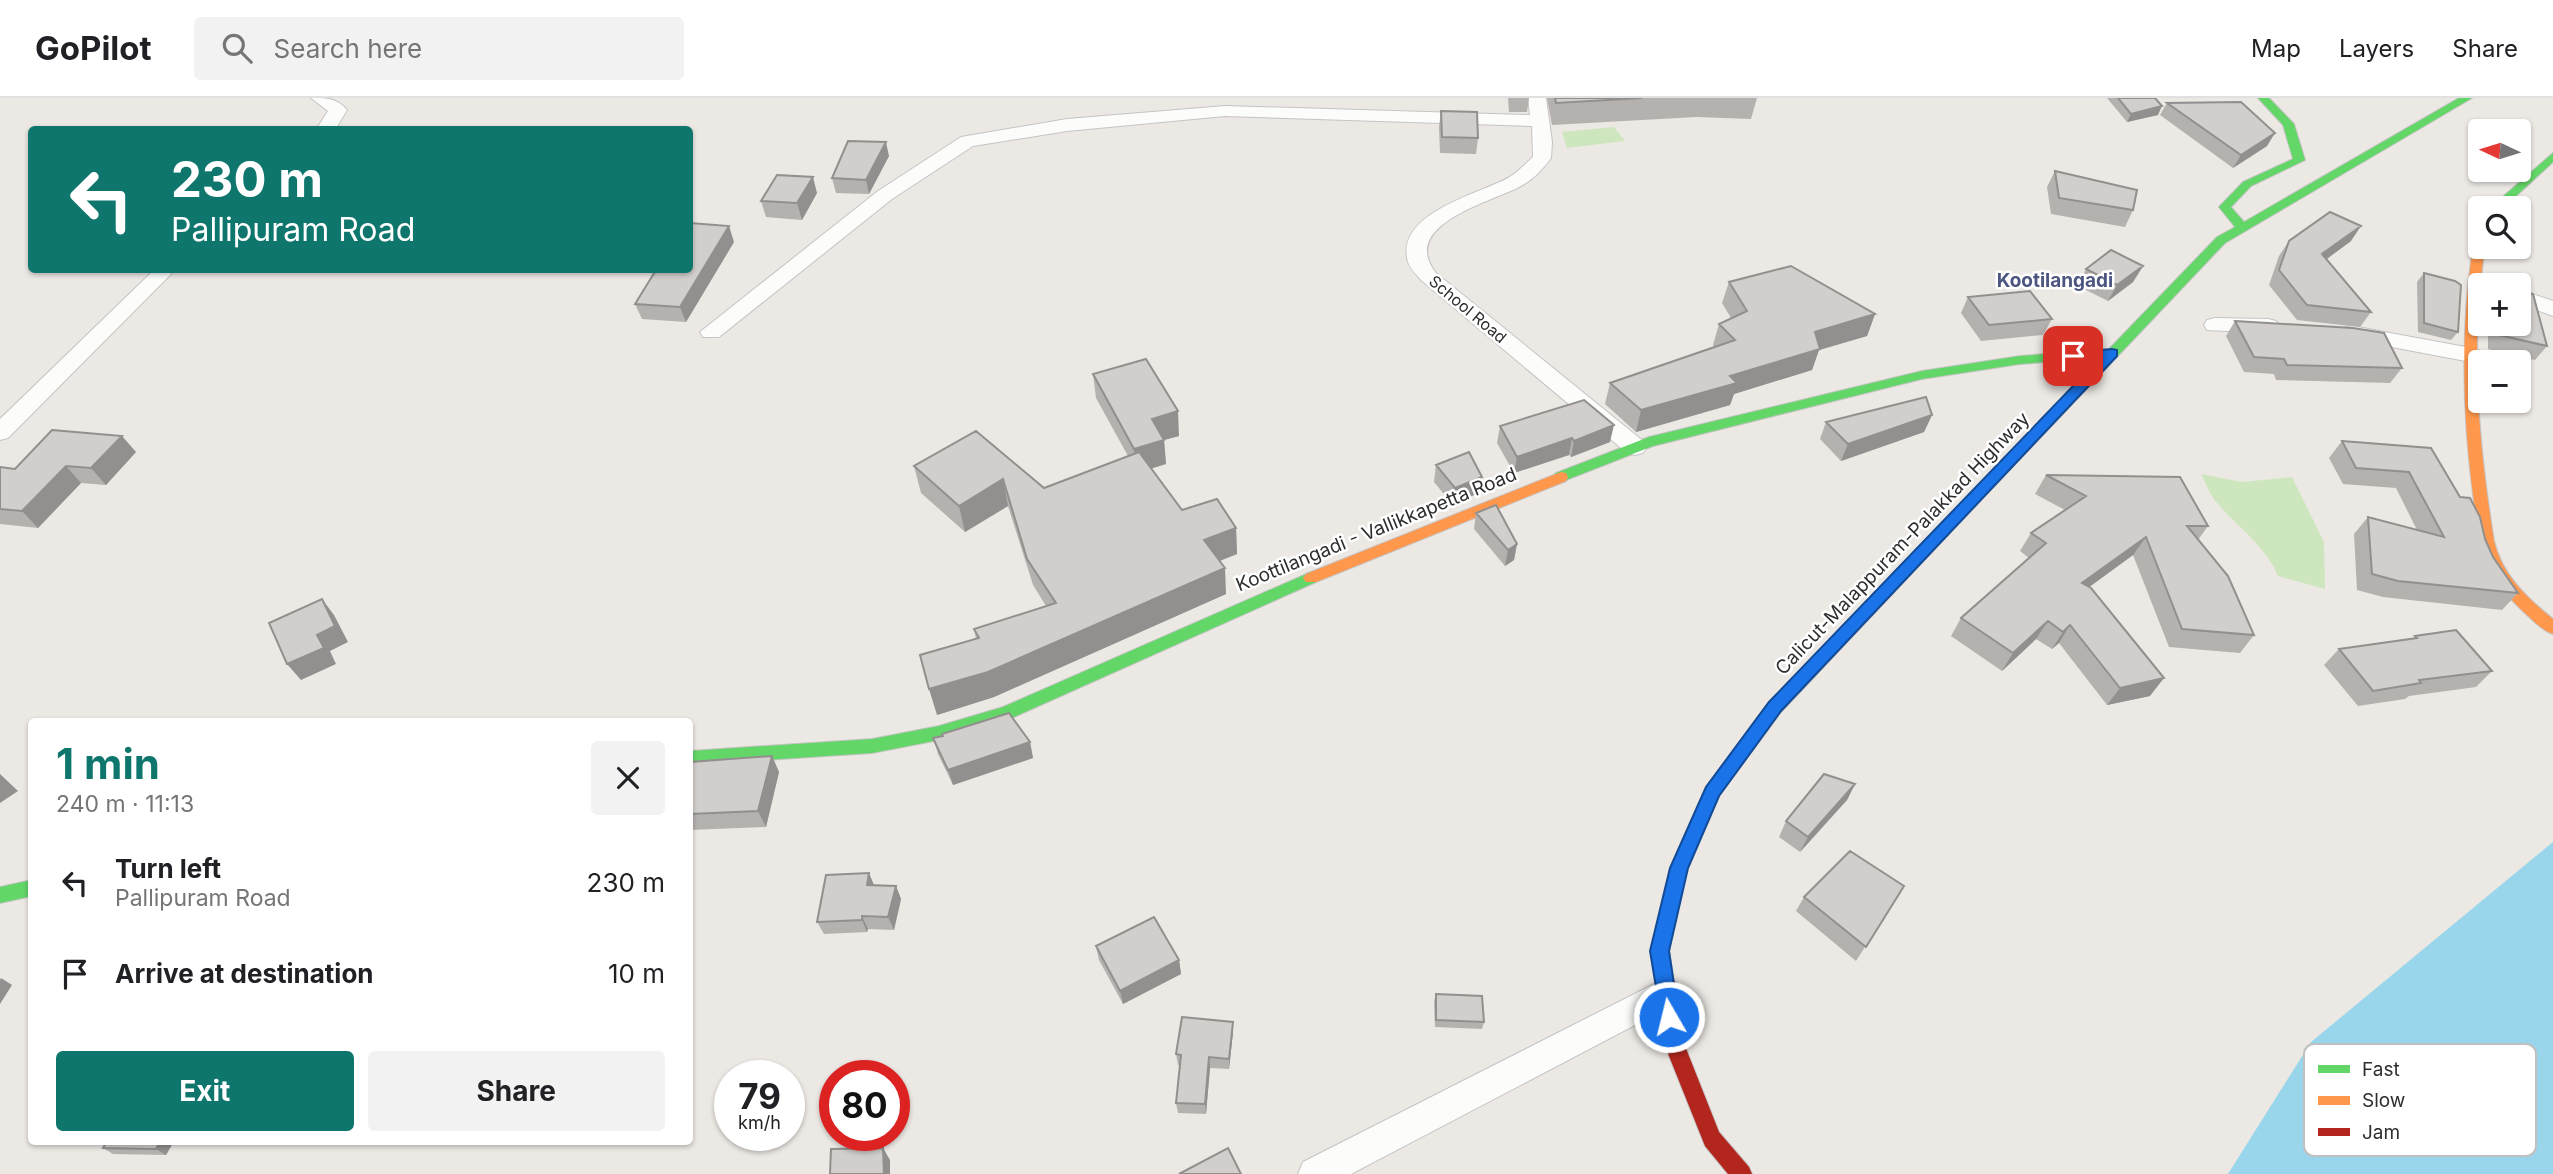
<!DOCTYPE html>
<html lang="en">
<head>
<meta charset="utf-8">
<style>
  body { margin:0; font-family:Inter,sans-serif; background:#f2f2f2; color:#202124; height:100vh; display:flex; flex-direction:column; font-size:26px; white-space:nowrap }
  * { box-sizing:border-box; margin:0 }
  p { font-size:23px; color:#757577 }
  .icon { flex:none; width:38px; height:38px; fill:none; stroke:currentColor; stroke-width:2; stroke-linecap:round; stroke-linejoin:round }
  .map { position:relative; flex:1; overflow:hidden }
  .drawer { position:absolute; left:28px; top:620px; width:665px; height:427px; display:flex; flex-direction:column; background:#fff; border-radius:7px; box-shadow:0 2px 5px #0004 }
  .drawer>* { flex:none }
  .guide { position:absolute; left:28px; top:28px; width:665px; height:147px; border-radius:7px; box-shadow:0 2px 5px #0004; background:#0f766e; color:#fff; overflow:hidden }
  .needle { width:46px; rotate:274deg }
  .fabs { position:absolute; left:2468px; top:21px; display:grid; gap:14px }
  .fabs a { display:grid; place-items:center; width:63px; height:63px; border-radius:7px; background:#fff; box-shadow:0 2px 5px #0004; font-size:35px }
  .speed { position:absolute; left:714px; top:962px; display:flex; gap:14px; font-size:35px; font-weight:700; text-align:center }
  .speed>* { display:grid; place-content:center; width:91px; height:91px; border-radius:50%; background:#fff; box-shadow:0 2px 5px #0004; line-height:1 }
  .speed small { font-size:18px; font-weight:400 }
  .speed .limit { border:10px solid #d22; background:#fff; color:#111 }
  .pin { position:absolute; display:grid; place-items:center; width:60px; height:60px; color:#fff; margin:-30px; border-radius:14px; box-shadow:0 4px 10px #0006 }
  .me { position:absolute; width:77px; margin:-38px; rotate:352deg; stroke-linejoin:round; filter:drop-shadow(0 0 5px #0008) }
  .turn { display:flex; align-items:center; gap:24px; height:147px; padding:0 28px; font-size:32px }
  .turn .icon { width:91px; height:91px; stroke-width:2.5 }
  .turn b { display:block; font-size:49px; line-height:60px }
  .round { display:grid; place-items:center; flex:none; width:74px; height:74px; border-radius:7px; background:#f2f2f2 }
  .head { display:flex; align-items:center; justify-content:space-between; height:119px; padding:0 28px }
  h1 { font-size:42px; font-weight:700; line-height:52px; color:#0f766e }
  .button { display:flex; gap:14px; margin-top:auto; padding:14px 28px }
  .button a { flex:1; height:80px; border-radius:7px; background:#0f766e; color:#fff; font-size:28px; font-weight:700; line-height:80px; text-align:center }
  .button a+a { background:#f2f2f2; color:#202124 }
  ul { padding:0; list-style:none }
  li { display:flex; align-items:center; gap:21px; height:91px; padding:0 28px }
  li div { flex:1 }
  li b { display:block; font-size:26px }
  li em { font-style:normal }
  header { display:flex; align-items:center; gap:42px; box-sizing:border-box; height:98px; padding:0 35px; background:#fff; border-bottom:2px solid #e0e0e0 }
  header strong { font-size:33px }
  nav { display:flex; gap:38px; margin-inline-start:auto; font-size:24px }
  .search { width:490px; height:63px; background:#f2f2f2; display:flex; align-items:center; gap:18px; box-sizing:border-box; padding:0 24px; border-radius:7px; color:#757577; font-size:26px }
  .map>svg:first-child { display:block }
</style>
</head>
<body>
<header>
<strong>GoPilot</strong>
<div class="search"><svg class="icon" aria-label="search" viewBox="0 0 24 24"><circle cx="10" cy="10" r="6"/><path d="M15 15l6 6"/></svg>Search here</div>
<nav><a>Map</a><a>Layers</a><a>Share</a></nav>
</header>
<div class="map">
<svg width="2553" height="1076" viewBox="0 0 2553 1076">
  <rect width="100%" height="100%" fill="#ece8e4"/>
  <path fill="#cee6be" d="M 1614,29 L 1625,43 L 1567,50 L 1562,34 Z
    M 2201,376 L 2242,384 L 2292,379 L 2324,444 L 2325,491 L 2278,478 C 2265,446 2235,428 2214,401 C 2209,394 2205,384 2201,376 Z"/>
  <path fill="#99d6ec" d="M 2553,744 L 2553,1076 L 2228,1076 L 2311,944 Z"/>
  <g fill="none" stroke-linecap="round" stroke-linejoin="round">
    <defs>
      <path id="street" d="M 311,0 C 327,0 337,0 347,12 L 335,32 L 316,32 L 328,13 Z
        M 1528,0 L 1546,0 L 1552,44 L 1551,60 C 1543,71 1532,83 1519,89 C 1491,104 1398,127 1436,175 L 1643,343 L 1647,349 L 1643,355 L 1635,357 L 1627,355 L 1422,183 C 1417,177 1408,169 1407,160 C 1399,114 1479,96 1508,80 C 1517,75 1525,66 1533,59 L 1532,28 L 1225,18 L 1067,33 L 973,48 L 892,101 L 719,239 L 703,239 L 700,234 L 878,93 L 961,39 L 1067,21 L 1225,8 L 1530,17 Z
        M 154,172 L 175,172 L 8,340 L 0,342 L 0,321 Z
        M 2518,191 L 2553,203 L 2553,218 L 2518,205 Z
        M 2215,220 L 2268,221 L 2276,223 L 2279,228 L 2276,233 L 2268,235 L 2207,232 L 2204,227 L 2207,222 Z
        M 2352,228 L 2471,250 L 2479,252 L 2482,257 L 2479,262 L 2471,264 L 2344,240 L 2341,235 L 2344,230 Z
        M 1666,880 L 1677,885 L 1682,895 L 1677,905 L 1351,1076 L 1298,1076 L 1303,1064 Z"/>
      <path id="fast" d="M 2258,0 L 2269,0 L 2294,26 L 2305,62 L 2251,88 L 2231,109 L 2244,124 L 2459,0 L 2472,0 L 2225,145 L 1948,437 L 1943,438 L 1936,433 L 2101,260 L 2020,266 L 1922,281 L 1653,348 L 1561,384 L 1554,379 L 1556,375 L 1649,339 L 1922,273 L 2020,258 L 2109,251 L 2217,139 L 2235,129 L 2219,109 L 2243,84 L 2293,61 L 2283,27 Z
        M 2553,55 L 2553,64 L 2503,110 L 2490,110 Z
        M 1311,474 L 1316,476 L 1319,480 L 1316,484 L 1014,619 L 939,642 L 872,655 L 690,667 L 690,653 L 872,641 L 939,628 L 1003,609 Z
        M 32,782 L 32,798 L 0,805 L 0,789 Z"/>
      <path id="slow" d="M 2480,138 L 2480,149 L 2485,149 C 2470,248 2478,344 2494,443 C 2502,477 2527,500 2553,521 L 2553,536 C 2543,533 2535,524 2527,517 C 2510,501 2494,484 2485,462 C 2477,444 2477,423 2474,404 C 2462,316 2460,230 2474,142 Z
        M 1561,374 L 1566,375 L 1568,379 L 1566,383 L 1316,484 L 1306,484 L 1303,480 L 1306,476 Z
        M 1943,428 L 1950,433 L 1948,437 L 1781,614 L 1719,698 L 1688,770 L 1679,801 L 1673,803 L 1667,801 L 1664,795 L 1670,770 L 1706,689 L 1769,604 L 1938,429 Z"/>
      <path id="jam" d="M 1673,787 L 1679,789 L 1682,795 L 1669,853 L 1683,943 L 1719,1034 L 1749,1069 L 1752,1076 L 1728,1076 L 1705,1048 L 1663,943 L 1651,853 L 1664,795 L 1667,789 Z"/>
    </defs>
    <use href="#street" stroke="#c5c4c5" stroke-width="2"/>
    <use href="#fast" stroke="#c5c4c5" stroke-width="2"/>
    <use href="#slow" stroke="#c5c4c5" stroke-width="2"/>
    <use href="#jam" stroke="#c5c4c5" stroke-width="2"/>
    <use href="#street" fill="#fcfcfb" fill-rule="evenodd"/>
    <use href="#fast" fill="#63d668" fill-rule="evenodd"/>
    <use href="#slow" fill="#ff974d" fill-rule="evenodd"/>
    <use href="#jam" fill="#b3261e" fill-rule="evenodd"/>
  </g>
  <path fill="#b4b1af" d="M 1508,0 L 1529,0 L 1527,14 L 1509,14 Z
    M 1547,0 L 1757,0 L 1751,21 L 1696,19 L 1552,27 Z
    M 2107,0 L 2155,0 L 2158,17 L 2127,24 Z
    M 2167,5 L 2267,48 L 2233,70 L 2160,17 Z
    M 1441,13 L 1478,40 L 1476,56 L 1440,55 L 1439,29 Z
    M 889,58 L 869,96 L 836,95 L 832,80 Z
    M 2055,73 L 2133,112 L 2125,129 L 2051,116 L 2047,89 Z
    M 817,95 L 802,122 L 766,119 L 761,103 Z
    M 2289,143 L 2351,143 L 2326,161 L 2371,214 L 2360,229 L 2297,222 L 2269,187 L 2279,158 Z
    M 734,144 L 686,224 L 642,221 L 635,206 Z
    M 2143,168 L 2133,184 L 2108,203 L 2078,188 L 2086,171 Z
    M 2424,175 L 2458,234 L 2451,242 L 2418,234 L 2417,184 Z
    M 1729,184 L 1875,216 L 1867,238 L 1819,252 L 1812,272 L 1734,296 L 1730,307 L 1636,334 L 1605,306 L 1610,285 L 1714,249 L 1713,247 L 1719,226 L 1731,220 L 1722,205 Z
    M 1968,199 L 2052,221 L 2043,237 L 1981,243 L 1961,215 Z
    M 2235,223 L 2402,270 L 2390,285 L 2276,282 L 2274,276 L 2244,274 L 2226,238 Z
    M 2488,226 L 2518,226 L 2547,248 L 2535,262 L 2488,251 Z
    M 1093,276 L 1179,338 L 1164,342 L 1166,366 L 1151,370 L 1182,412 L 1236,430 L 1237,456 L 1220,463 L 1226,496 L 994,599 L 937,617 L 976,541 L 974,531 L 1046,508 L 1033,487 L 1008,408 L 965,434 L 921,395 L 914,368 L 1044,390 L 1128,358 L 1096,300 Z
    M 1932,317 L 1924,334 L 1841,363 L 1820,341 L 1826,324 Z
    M 1500,328 L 1610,344 L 1571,359 L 1569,357 L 1514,375 L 1497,345 Z
    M 2342,343 L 2431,350 L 2485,441 L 2493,459 L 2518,495 L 2502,512 L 2383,499 L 2357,492 L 2354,436 L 2368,419 L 2417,432 L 2396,390 L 2343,386 L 2329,360 Z
    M 136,354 L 106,387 L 81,385 L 38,430 L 0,426 L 0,369 L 15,371 Z
    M 1436,367 L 1479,395 L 1452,406 L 1434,384 Z
    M 2046,377 L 2208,428 L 2198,442 L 2254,537 L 2240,555 L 2169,549 L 2133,457 L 2089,489 L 2150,598 L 2107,607 L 2059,545 L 2052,551 L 2036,541 L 2002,573 L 1951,538 L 1961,520 L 2029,460 L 2020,453 L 2031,435 L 2065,412 L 2035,396 Z
    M 1476,415 L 1517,446 L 1514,462 L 1505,468 L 1474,431 Z
    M 2415,538 L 2492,573 L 2476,589 L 2409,598 L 2405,601 L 2358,608 L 2324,567 L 2339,551 L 2413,541 Z
    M 933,640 L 1030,644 L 1033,660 L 953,687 L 938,656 Z
    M 772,658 L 779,674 L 766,729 L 690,732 L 690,664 Z
    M 1855,686 L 1847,702 L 1800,754 L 1779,739 L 1786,723 Z
    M 874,787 L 896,788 L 901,801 L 894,832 L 868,831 L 867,834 L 824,836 L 817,824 Z
    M 1904,788 L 1856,863 L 1796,813 L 1804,799 Z
    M 1096,848 L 1179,862 L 1181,876 L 1123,906 L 1099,862 Z
    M 1436,896 L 1484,924 L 1482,931 L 1435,929 L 1434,903 Z
    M 1233,934 L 1229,971 L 1210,970 L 1206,1016 L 1178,1015 L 1176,1005 L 1180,967 L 1178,967 L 1176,956 Z
    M 107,1043 L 174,1043 L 166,1057 L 113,1056 L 103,1050 Z"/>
  <path fill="#92908e" d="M 2162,8 L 2158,17 L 2127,24 L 2131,16 Z
    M 2275,35 L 2267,48 L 2233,70 L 2241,57 Z
    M 886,44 L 889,58 L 869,96 L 866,82 Z
    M 813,79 L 817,95 L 802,122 L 797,105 Z
    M 729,128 L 734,144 L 686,224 L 680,209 Z
    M 2361,128 L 2351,143 L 2312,172 L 2322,156 Z
    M 2143,168 L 2133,184 L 2108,203 L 2117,187 Z
    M 1875,216 L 1867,238 L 1819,252 L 1812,272 L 1734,296 L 1730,307 L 1636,334 L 1641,312 L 1730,278 L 1815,234 Z
    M 1178,313 L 1179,338 L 1164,342 L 1166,366 L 1137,375 L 1134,351 L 1152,321 Z
    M 1932,317 L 1924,334 L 1841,363 L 1848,346 Z
    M 1614,327 L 1610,344 L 1571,359 L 1574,343 Z
    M 122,338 L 136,354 L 106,387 L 91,370 Z
    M 1572,340 L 1569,357 L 1514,375 L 1517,359 Z
    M 66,368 L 81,385 L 38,430 L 22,413 Z
    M 1482,379 L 1479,395 L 1452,406 L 1455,390 Z
    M 1003,381 L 1008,408 L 965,434 L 959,408 Z
    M 1236,430 L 1237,456 L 1206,468 L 1204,442 Z
    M 2146,439 L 2133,457 L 2070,503 L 2082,485 Z
    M 1517,446 L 1514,462 L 1505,468 L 1508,452 Z
    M 1225,470 L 1226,496 L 994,599 L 937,617 L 929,591 Z
    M 322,501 L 334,517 L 348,544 L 330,553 L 336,566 L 301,582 L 287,566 Z
    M 2048,523 L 2036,541 L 2002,573 L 2013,555 Z
    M 2070,527 L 2059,545 L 2052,551 L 2063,534 Z
    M 2164,580 L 2150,598 L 2107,607 L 2120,590 Z
    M 1030,644 L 1033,660 L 953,687 L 948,672 Z
    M 772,658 L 779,674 L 766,729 L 758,713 Z
    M 0,676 L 18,693 L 0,705 Z
    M 1855,686 L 1847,702 L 1800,754 L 1808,739 Z
    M 869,775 L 874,787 L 867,787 Z
    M 896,788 L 901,801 L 894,832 L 888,819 Z
    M 862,818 L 868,831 L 867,834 L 862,822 Z
    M 1179,862 L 1181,876 L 1123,906 L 1120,893 Z
    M 1,880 L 12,887 L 0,906 L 0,882 Z
    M 1233,924 L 1233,934 L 1229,971 L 1229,961 Z
    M 1209,959 L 1210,970 L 1206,1016 L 1205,1006 Z
    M 160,1043 L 174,1043 L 166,1057 L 156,1051 Z
    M 883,1050 L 890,1062 L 890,1076 L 884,1076 Z"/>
  <path fill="#d1cecb" stroke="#92908e" stroke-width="2" d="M 1555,0 L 1642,0 L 1556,5 Z
    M 2118,0 L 2155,0 L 2162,8 L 2131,16 Z
    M 2241,4 L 2275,35 L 2241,57 L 2167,5 Z
    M 1441,13 L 1477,14 L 1478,40 L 1442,39 Z
    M 848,43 L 886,44 L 866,82 L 832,80 Z
    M 2055,73 L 2137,92 L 2133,112 L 2059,100 Z
    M 777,77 L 813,79 L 797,105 L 761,103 Z
    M 2330,114 L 2361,128 L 2322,156 L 2371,214 L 2307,207 L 2279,172 L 2289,143 Z
    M 690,125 L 729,128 L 680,209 L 635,206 L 656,172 L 690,172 Z
    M 2111,152 L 2143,168 L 2117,187 L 2086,171 Z
    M 1791,168 L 1875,216 L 1815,234 L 1820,251 L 1730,278 L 1737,285 L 1641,312 L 1610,285 L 1735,242 L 1719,226 L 1747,213 L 1729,184 Z
    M 2424,175 L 2455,183 L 2461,187 L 2458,234 L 2424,225 Z
    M 2030,193 L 2052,221 L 1989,227 L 1968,199 Z
    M 2518,193 L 2533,196 L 2547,248 L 2499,237 L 2500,226 L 2518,226 Z
    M 2235,223 L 2353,230 L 2384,235 L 2402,270 L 2287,267 L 2284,261 L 2254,259 Z
    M 1146,261 L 1178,313 L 1152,321 L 1164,342 L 1134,351 L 1093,276 Z
    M 1926,299 L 1932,317 L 1848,346 L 1826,324 Z
    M 1584,302 L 1614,327 L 1574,343 L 1572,340 L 1517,359 L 1500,328 Z
    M 52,332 L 122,338 L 91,370 L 66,368 L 22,413 L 0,411 L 0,369 L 15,371 Z
    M 976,333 L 1044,390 L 1139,354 L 1182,412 L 1217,401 L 1236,430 L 1204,442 L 1225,470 L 988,574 L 929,591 L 920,557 L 979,540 L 974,531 L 1056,505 L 1027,461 L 1003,381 L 959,408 L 914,368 Z
    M 2342,343 L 2431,350 L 2460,399 L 2470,400 L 2480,419 L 2485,441 L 2493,459 L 2518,495 L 2398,483 L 2372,476 L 2368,419 L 2444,439 L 2409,374 L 2356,370 Z
    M 1469,354 L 1482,379 L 1455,390 L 1436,367 Z
    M 2046,377 L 2180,379 L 2208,428 L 2187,428 L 2228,478 L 2254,537 L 2182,531 L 2146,439 L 2082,485 L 2091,490 L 2164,580 L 2120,590 L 2070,527 L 2063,534 L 2048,523 L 2013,555 L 1961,520 L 2046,445 L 2031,435 L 2086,398 Z
    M 1496,407 L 1517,446 L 1508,452 L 1476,415 Z
    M 322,501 L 335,528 L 317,537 L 324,550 L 287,566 L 269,525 Z
    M 2456,532 L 2492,573 L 2419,582 L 2421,585 L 2373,593 L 2339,551 L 2417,540 L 2415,538 Z
    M 1009,615 L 1030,644 L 948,672 L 933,640 L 943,638 L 942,636 Z
    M 772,658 L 758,713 L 690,716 L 690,664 Z
    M 1824,676 L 1855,686 L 1808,739 L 1786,723 Z
    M 1850,753 L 1904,788 L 1866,849 L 1804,799 Z
    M 869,775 L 867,787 L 896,788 L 888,819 L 862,818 L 862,822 L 817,824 L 826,777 Z
    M 1154,819 L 1179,862 L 1120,893 L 1096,848 Z
    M 1436,896 L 1482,898 L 1484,924 L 1436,922 Z
    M 1182,919 L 1233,924 L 1229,961 L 1209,959 L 1205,1006 L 1176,1005 L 1181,957 L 1176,956 Z
    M 107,1043 L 160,1043 L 156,1051 L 103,1050 Z
    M 883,1050 L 884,1076 L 830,1076 L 831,1051 Z
    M 1228,1050 L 1241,1076 L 1179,1076 Z"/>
  <path fill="#1a73e8" stroke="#114b97" stroke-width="2" d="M 2112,251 L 2117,252 L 2117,258 L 1781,613 L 1719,698 L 1688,770 L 1669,853 L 1679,919 L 1676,925 L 1669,928 L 1662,925 L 1650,853 L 1670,770 L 1706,689 L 1769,604 L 2100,260 L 2073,262 L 2066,258 L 2068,255 Z"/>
  <g text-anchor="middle" stroke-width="5" stroke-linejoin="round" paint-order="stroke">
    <g font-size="16" fill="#2e2e2e" stroke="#fff">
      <text transform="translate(1468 211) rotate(40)" y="6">School Road</text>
    </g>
    <g font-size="19" font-weight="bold" fill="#4d5680" stroke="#fff">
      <text x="2055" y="189">Kootilangadi</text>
    </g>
    <g font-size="19" fill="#2e2e2e" stroke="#fff">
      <text transform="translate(1376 431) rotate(-22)" y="7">Koottilangadi - Vallikkapetta Road</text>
      <text transform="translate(1902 445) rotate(-46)" y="7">Calicut-Malappuram-Palakkad Highway</text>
    </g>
  </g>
  <rect x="2304" y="946" width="232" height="112" rx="10" fill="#fff" stroke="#c0c0c0" stroke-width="2"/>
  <rect x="2318" y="967" width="32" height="8" fill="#63d668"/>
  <rect x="2318" y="998" width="32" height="9" fill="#ff974d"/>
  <rect x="2318" y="1030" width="32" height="8" fill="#b3261e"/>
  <g font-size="19" fill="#2e2e2e">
    <text x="2362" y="978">Fast</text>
    <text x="2362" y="1009">Slow</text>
    <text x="2362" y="1041">Jam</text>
  </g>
</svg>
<div class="fabs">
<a><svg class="needle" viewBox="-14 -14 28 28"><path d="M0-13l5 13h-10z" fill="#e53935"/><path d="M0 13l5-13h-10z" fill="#757577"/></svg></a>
<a><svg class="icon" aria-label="search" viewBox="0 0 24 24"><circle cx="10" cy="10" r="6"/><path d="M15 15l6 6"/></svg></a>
<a>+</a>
<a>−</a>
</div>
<div class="speed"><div>79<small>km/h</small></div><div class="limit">80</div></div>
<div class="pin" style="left:2073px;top:258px;background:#d93025"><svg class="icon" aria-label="arrive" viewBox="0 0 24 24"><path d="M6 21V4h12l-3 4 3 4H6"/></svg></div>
<svg class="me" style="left:1669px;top:919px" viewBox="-20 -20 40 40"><circle r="17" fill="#1a73e8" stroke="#fff" stroke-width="3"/><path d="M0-11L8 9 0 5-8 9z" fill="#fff"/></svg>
<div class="guide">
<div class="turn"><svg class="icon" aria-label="left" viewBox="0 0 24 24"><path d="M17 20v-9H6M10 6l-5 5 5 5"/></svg><div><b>230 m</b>Pallipuram Road</div></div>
</div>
<section class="drawer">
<div class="head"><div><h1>1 min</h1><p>240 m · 11:13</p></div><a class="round"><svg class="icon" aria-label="close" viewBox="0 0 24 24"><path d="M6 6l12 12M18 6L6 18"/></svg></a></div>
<ul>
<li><svg class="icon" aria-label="left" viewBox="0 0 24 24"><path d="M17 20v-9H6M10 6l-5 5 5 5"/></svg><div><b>Turn left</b><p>Pallipuram Road</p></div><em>230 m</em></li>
<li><svg class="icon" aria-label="arrive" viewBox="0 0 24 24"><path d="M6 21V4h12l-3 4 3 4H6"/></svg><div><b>Arrive at destination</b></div><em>10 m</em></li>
</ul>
<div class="button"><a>Exit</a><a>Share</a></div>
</section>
</div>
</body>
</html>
